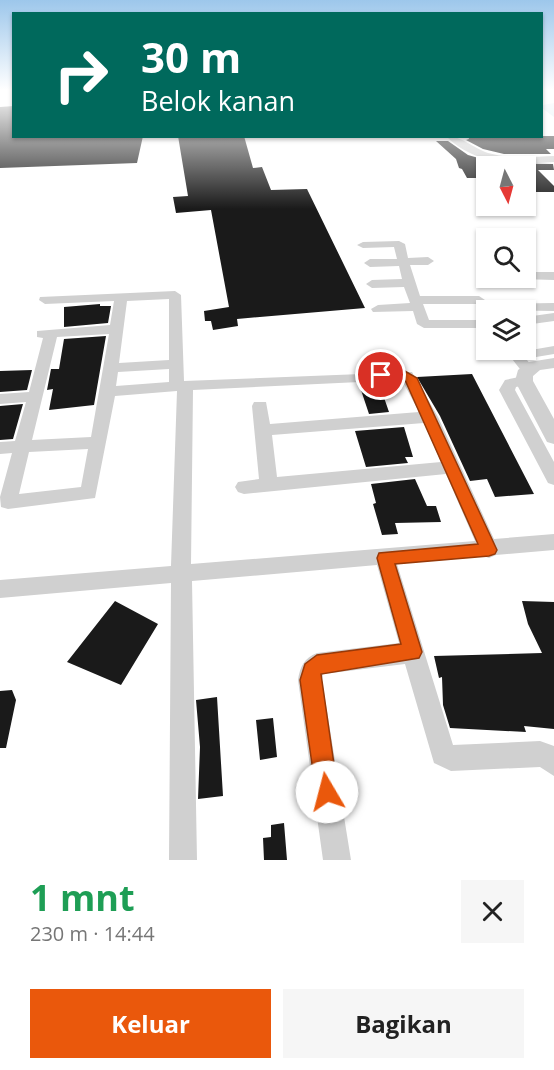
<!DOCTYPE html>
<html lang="id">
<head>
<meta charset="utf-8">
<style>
  body { margin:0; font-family:"Open Sans",sans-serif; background:#f6f6f6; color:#222; height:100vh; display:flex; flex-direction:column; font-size:22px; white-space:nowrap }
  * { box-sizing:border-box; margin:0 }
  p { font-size:20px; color:#767676 }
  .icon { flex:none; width:33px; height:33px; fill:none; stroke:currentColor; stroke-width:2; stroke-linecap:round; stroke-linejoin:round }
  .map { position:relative; height:860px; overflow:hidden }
  .side { display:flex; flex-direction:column; background:#fff; flex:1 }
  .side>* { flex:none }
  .banner { position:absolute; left:12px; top:12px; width:531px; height:126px; border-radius:0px; box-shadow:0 2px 4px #0004; background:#00695c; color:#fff; overflow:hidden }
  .needle { width:39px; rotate:174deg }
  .fabs { position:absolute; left:476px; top:156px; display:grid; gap:12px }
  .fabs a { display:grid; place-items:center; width:60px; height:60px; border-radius:0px; background:#fff; box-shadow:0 2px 4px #0004; font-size:30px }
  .pin { position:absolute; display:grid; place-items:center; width:51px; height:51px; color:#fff; margin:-26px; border:3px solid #fff; border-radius:50%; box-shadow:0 2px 6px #0007 }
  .me { position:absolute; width:66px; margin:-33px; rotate:352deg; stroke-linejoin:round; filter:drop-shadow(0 0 4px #0008) }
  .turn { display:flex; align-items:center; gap:21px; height:126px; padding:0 30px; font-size:27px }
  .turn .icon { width:78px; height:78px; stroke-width:2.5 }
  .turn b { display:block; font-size:42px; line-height:51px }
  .round { display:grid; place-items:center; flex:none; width:63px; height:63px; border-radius:0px; background:#f6f6f6 }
  .overview { display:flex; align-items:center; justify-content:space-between; height:102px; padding:0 30px }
  h1 { font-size:36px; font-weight:700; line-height:45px; color:#1e9e55 }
  .primary-button { display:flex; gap:12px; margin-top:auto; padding:12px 30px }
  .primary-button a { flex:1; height:69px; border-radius:0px; background:#ea580c; color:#fff; font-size:24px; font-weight:700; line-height:69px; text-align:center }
  .primary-button a+a { background:#f6f6f6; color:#222 }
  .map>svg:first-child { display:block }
</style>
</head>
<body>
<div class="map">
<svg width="554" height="860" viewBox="0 0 554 860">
  <rect width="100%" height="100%" fill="#fff"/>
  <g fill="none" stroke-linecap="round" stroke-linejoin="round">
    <path fill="#cee4ef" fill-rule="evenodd" d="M 554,103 L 554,117 L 542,108 L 543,105 Z"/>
  </g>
  <path fill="#1a1a1a" d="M 14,106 L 14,136 L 143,136 L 137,163 L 0,168 L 0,107 Z
    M 178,136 L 244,136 L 253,168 L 262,167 L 271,190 L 307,189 L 365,308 L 237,319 L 238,326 L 213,330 L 211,321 L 205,321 L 204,311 L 229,307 L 211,210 L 176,213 L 173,197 L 188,196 Z
    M 468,136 L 554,136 L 554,149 L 546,149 L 551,154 L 504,154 L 483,149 L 466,140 L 469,139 Z
    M 436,141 L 448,141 L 468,155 L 496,163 L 553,164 L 554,170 L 538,170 L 554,186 L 554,192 L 525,192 L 525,166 L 486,166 L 486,178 L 467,178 L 462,169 L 459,168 L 456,159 Z
    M 100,304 L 100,306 L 111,306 L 108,323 L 64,327 L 64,307 Z
    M 106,336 L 94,405 L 49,410 L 53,389 L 47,390 L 51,369 L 59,369 L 64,339 Z
    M 32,370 L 27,390 L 0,392 L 0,371 Z
    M 472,374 L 534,494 L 495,497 L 487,479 L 470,481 L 440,416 L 417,377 Z
    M 379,383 L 389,412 L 369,414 L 359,384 Z
    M 23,404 L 13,439 L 0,440 L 0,406 Z
    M 404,427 L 413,457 L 405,457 L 408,463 L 366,467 L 355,431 Z
    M 415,479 L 427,506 L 436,506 L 441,522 L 395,523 L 398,534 L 382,535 L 373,504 L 376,503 L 371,484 Z
    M 115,601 L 158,624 L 121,685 L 67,662 Z
    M 522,601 L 554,602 L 554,729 L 524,726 L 526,732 L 450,728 L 443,705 L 442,677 L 439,678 L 434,656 L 542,653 L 528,624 Z
    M 12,690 L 16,700 L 6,748 L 0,748 L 0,691 Z
    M 217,697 L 223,796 L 198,799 L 200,747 L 196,700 Z
    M 273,718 L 277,757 L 260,760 L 256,720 Z
    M 284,823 L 287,860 L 264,860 L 263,838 L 271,837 L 271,825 Z"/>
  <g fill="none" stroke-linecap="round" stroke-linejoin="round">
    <path fill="#d0d0d0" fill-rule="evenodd" d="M 399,241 L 405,244 L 408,258 L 428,257 L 434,261 L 428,265 L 410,265 L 420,296 L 479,296 L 485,300 L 479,304 L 423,304 L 429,320 L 486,320 L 486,328 L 424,328 L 417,324 L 413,311 L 373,312 L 371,309 L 378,305 L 410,303 L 404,287 L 372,288 L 366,284 L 372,280 L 402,279 L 399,266 L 370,267 L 364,263 L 370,259 L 397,259 L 394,247 L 363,248 L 357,245 L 363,242 Z
      M 525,272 L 554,272 L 554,280 L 521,279 L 525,278 Z
      M 175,291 L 181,295 L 184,381 L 412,372 L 438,417 L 494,539 L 554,534 L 554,550 L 496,555 L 489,558 L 483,556 L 397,564 L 453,745 L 540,741 L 554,746 L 554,776 L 540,767 L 451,771 L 434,763 L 405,664 L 323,674 L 322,680 L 351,860 L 323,860 L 298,680 C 300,667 304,658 317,653 L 399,643 L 377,565 L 192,581 L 197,860 L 169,860 L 171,583 L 0,598 L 0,580 L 171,566 L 177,391 L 115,396 L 95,498 L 8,509 L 1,507 L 0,497 L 12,453 L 0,454 L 0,442 L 15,441 L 26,402 L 0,404 L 0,394 L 29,392 L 43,338 L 37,337 L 37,331 L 110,325 L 114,301 L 45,304 L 39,300 L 40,297 ZM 169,299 L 169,360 L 119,363 L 127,301 ZM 109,334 L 91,437 L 32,440 L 57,337 ZM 169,369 L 169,382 L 116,386 L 118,372 ZM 402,380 L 419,412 L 270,424 L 266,402 L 254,402 L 252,406 L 259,479 L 238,482 L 235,487 L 238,492 L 244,494 L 446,474 L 475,541 L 191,564 L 193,390 ZM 424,423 L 441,462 L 277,477 L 272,435 ZM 88,449 L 81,487 L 19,494 L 29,452 Z
      M 554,303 L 554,311 L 488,310 L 486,308 L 493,304 Z
      M 554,313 L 554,321 L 525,325 L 525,317 Z
      M 554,346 L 554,354 L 536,357 L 529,353 L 531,350 Z
      M 505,350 L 519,350 L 535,370 L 533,373 L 523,373 Z
      M 524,376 L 529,378 L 532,381 L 529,384 L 516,387 L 515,390 L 554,462 L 554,485 L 548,483 L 499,390 L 505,380 Z"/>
    <path fill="#d0d0d0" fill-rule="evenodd" d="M 446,136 C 462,136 473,148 488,153 C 509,159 532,157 554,156 L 554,162 C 516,165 474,165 446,136 Z
      M 554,358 L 554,368 L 540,370 L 533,376 L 533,381 L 554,419 L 554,444 L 547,442 L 515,381 L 518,370 L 529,362 Z"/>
  </g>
  <linearGradient id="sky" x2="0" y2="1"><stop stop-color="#9dc7eb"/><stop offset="0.43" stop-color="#fff"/><stop offset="1" stop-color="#fff" stop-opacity="0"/></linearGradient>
  <rect width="554" height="209" fill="url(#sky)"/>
  <path fill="#ea580c" stroke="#983908" stroke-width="1.5" d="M 403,370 L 417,378 L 497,550 L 495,554 L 489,556 L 395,564 L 422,652 L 419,658 L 321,674 L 338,792 L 335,800 L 327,804 L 319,800 L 316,792 L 300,680 L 305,664 L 317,655 L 401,644 L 377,558 L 379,553 L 478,544 L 405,380 C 396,375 383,383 375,375 L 381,371 Z"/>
</svg>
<div class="fabs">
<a><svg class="needle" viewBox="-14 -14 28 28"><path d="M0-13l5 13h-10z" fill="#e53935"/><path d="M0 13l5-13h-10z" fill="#767676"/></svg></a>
<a><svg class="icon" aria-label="search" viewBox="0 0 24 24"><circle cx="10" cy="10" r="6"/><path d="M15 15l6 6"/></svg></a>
<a><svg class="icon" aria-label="layers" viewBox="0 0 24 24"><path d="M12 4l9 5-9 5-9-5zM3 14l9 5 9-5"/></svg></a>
</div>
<div class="pin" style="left:381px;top:375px;background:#d93025"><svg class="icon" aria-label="arrive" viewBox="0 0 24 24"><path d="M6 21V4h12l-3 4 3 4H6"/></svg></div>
<svg class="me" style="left:327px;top:792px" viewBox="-20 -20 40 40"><circle r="19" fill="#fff"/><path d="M0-13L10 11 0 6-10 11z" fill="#ea580c"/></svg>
<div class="banner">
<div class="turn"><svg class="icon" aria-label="right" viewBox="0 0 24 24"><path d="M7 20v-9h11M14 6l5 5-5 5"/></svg><div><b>30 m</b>Belok kanan</div></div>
</div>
</div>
<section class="side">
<div class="overview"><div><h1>1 mnt</h1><p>230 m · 14:44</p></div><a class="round"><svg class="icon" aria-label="close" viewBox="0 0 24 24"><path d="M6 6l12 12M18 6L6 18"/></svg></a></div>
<div class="primary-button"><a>Keluar</a><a>Bagikan</a></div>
</section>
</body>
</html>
